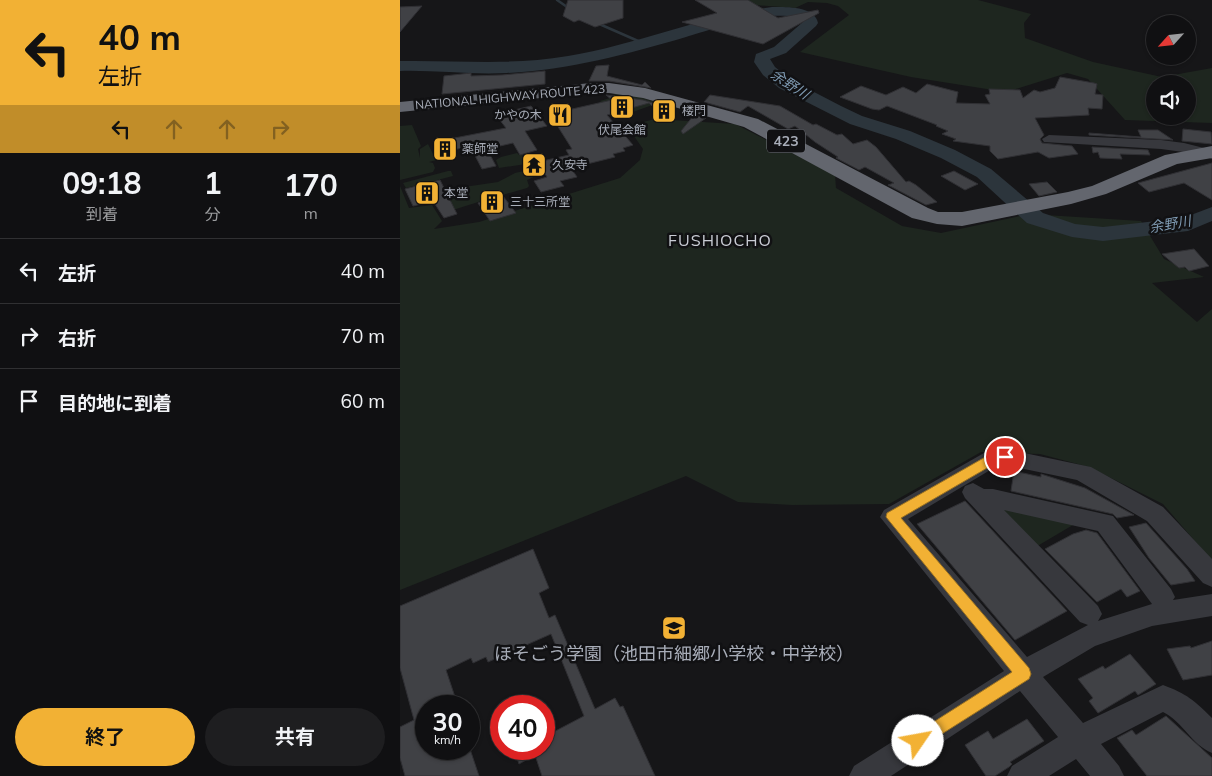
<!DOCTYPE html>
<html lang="ja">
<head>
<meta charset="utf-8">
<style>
  body { margin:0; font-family:Mulish,"Noto Sans JP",sans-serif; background:#1e1e20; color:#f1f3f6; height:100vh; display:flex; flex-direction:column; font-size:19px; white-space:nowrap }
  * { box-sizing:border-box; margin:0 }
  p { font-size:16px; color:#9c9d9f }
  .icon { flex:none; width:28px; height:28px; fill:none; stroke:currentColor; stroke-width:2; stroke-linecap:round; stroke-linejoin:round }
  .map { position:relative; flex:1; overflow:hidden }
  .drawer { display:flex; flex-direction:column; background:#101012; width:400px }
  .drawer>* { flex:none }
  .guide { background:#f2b134; color:#111; overflow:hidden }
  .needle { width:32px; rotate:243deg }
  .tools { position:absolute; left:746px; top:15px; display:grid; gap:10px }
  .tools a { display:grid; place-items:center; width:50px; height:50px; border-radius:50%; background:#101012; box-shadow:0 1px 4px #0004,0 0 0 1px #303032; font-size:25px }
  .speed { position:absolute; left:15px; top:695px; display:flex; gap:10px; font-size:25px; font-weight:700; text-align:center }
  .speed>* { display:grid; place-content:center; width:65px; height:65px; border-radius:50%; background:#101012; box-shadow:0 1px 4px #0004,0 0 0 1px #303032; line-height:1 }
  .speed small { font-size:12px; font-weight:400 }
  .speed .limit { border:8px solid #d22; background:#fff; color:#111 }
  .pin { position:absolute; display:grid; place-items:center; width:42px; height:42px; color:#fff; margin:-21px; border:2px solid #fff; border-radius:50%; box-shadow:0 1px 5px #0007 }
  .me { position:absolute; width:55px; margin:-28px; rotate:57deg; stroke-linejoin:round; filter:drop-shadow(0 0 4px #0008) }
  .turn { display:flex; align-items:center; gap:18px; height:105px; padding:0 15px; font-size:22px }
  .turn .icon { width:65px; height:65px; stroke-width:2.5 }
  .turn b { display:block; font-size:35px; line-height:42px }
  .lanes { display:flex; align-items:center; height:48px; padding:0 15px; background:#0003; justify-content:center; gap:25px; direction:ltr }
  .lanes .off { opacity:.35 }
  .eta { display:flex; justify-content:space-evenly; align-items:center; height:85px; text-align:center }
  .eta b { font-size:30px; font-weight:700; line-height:35px }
  .primary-button { display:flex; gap:10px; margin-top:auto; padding:10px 15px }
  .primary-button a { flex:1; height:58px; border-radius:30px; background:#f2b134; color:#111; font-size:20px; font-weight:700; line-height:58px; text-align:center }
  .primary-button a+a { background:#1e1e20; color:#f1f3f6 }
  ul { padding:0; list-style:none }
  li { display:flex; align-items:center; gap:15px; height:65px; padding:0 15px; border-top:1px solid #303032 }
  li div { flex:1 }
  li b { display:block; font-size:19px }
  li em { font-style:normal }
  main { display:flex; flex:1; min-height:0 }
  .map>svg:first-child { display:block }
</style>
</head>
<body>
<main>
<section class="drawer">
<div class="guide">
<div class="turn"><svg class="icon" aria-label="left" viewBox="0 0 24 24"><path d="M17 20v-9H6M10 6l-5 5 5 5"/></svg><div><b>40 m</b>左折</div></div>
<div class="lanes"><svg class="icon" aria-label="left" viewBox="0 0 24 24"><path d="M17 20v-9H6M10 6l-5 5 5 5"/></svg><svg class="icon off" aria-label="ahead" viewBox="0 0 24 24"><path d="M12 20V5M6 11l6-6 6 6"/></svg><svg class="icon off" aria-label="ahead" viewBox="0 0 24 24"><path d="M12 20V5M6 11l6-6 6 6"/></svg><svg class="icon off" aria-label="right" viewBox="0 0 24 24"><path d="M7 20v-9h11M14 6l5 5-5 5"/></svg></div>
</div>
<div class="eta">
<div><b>09:18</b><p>到着</p></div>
<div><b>1</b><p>分</p></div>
<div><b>170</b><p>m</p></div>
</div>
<ul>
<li><svg class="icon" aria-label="left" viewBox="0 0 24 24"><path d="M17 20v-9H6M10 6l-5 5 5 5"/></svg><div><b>左折</b></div><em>40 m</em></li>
<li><svg class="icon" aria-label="right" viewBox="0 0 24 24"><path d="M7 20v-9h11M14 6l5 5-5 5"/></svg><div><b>右折</b></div><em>70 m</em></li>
<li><svg class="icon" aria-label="arrive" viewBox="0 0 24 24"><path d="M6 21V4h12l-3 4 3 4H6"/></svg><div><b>目的地に到着</b></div><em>60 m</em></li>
</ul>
<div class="primary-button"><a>終了</a><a>共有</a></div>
</section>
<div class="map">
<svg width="812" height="776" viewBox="0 0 812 776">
  <rect width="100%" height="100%" fill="#161618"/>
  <path fill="#1e261f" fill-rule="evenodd" d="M 335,0 L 578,0 L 631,14 L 624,23 L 625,38 L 693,62 L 762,77 L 812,68 L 812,123 L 725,120 L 688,79 L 667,73 L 606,92 L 511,77 L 400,52 L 449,15 L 438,6 L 427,3 L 408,2 L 395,8 L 341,4 ZM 755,84 L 788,84 L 788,116 L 755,116 Z
    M 211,92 L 233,95 L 258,103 L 219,117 L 200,101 L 217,96 Z
    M 255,119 L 335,124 L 435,175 L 436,188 L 502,226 L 541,233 L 629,214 L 741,221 L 764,259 L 804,277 L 752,283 L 797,322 L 812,309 L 812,561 L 763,504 L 689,467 L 640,454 L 581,452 L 489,504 L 392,505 L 338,502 L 286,476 L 0,590 L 0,186 L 9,208 L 32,205 L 42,221 L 34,229 L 79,222 L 220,178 L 240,160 L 243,149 L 227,126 Z
    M 12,125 L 21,146 L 18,149 L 20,158 L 20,149 L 28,144 L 34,156 L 40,159 L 29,162 L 33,163 L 35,168 L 33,172 L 0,180 L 0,126 Z
    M 117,153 L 119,155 L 127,154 L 132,163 L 99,168 L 96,160 L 101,157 Z
    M 132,169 L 138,175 L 127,180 L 129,186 L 127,188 L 99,196 L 92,196 L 91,198 L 56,209 L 53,209 L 48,200 L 65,194 L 62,188 L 64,187 L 98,182 L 115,173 Z
    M 48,171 L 51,171 L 53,176 L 6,188 L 3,183 Z
    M 601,504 L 678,522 L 634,548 L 597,509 Z"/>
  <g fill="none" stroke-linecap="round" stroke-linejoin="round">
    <path stroke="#2c353c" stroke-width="2.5" d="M 157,0 L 170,9
      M 197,23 L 245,44"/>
    <path fill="#2c353c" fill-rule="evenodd" d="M 372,7 C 386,7 415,6 418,23 L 416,26 L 386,53 L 370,59 L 375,67 L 391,80 L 441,106 L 462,116 L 510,131 L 555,150 L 591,169 L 643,213 L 675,224 L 703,227 L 783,218 L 812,207 L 812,221 L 788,231 L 703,241 L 672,237 L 627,223 L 577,177 L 541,158 L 496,139 L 450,124 L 379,88 L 363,75 L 354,62 L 356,54 L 374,47 L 403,22 C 384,4 310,30 286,37 C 228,54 168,70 107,73 C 71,75 36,70 0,71 L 0,61 C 58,60 109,66 168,56 C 237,45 302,16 372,7 Z"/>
  </g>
  <path fill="#404145" stroke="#303034" d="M 168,0 L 223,0 L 223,18 L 195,27 L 179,20 L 174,22 L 163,16 Z
    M 295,0 L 348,0 L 378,18 L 418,10 L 419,13 L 363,44 L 282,22 L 317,13 Z
    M 22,6 L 0,32 L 0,7 Z
    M 209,65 L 207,76 L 242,85 L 245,82 L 251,88 L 209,81 L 189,81 L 196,66 Z
    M 145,71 L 145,84 L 42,94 L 44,76 L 71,73 L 71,76 L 102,75 Z
    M 660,77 L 694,83 L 697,84 L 695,94 L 703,95 L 702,109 L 688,108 L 689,115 L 635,118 L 644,135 L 640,139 L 642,143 L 672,146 L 678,154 L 649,158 L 638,152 L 598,159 L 590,151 L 590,146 L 553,141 L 556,139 L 542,134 L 548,131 L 536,126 L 537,125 L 487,106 L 479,110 L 472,109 L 440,97 L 461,86 L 486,95 L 503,87 L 516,93 L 527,84 L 558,92 L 556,103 L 590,104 L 585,95 L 590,94 L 589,89 L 620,90 L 623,98 L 634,90 L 640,92 L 655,88 Z
    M 206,95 L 243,100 L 269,108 L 275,113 L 262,116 L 249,103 L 207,115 L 233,145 L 223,148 L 225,151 L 213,154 L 215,157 L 171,168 L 177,177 L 160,181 L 164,186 L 141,192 L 134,181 L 147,177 L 138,162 L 169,155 L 166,150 L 172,149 L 150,114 L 212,100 Z
    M 310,95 L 380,106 L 413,125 L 416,124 L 437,135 L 442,134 L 453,144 L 467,140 L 476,147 L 506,182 L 509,181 L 516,185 L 537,202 L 526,205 L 488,185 L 494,183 L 465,167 L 459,170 L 436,158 L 438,157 L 415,142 L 395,126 L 388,129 L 348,106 L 340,112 L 304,102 Z
    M 131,106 L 147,126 L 125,131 L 137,150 L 120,155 L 113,143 L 87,149 L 96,166 L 82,169 L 70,146 L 37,154 L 34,142 L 106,128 L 99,119 L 109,117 L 106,112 Z
    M 294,115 L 306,118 L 283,134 L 281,131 Z
    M 783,129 L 811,132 L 812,144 L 782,141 Z
    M 738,130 L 758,130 L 773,140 L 689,135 L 689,133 L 741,137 Z
    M 692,147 L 748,150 L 750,155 L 720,154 L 722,159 L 700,158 L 698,152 L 693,153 Z
    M 812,163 L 812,200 L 784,183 L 749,192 L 738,183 Z
    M 554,171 L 565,177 L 578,184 L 565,190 L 541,176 Z
    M 40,180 L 57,214 L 44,218 L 33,201 L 13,206 L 5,189 Z
    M 647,182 L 657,192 L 639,196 L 629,184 Z
    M 103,196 L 116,213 L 90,221 L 78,203 Z
    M 794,249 L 809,266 L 789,271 L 785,267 L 779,268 L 762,254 Z
    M 614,471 L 641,477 L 641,474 L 644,475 L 685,488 L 734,515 L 717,518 L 713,514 L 611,491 Z
    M 565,501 L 667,611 L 615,640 L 517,524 Z
    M 746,523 L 787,569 L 795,581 L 771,585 L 749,558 L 729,527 Z
    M 686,530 L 697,533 L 740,591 L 727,597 L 721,589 L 697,602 L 645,549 L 673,534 Z
    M 133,549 L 149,588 L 139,593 L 149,618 L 155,615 L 195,709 L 215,698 L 220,707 L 223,706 L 255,776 L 142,776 L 135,755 L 119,764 L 115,752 L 122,749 L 144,749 L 144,737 L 184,716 L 151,634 L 88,662 L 86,657 L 73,663 L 71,658 L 46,670 L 58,706 L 26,706 L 26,749 L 70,749 L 79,776 L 5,776 L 0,758 L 0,727 L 14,720 L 0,668 L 0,606 Z
    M 812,641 L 812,675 L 783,680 L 767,649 L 790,646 L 791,648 Z
    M 730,654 L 756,684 L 738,695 L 735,691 L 698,713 L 689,701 L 693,698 L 678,679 L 703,666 L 705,669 Z
    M 766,716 L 812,758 L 812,776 L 747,776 L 717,738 L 732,730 L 736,735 Z
    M 627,719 L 644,741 L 610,762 L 612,764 L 609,767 L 595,776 L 586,776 L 565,745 L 588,731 L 593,739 Z"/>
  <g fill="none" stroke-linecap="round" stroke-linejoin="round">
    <path fill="#37383d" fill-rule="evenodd" d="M 649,135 L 761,140 L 784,143 L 812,150 L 812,159 L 798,154 L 761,149 L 644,142 L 642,139 Z
      M 605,449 L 691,467 L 763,507 L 812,559 L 812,587 L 803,583 L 747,521 L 677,480 L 605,465 L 597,466 L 508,519 L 627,657 L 688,625 L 680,622 L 565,498 L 562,492 L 565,486 L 573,483 L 584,489 L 593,489 L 713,516 L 771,589 L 775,597 L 773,600 L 812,594 L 812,616 L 752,626 L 695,646 L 643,677 L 683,723 L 763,685 C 787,694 794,700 812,718 L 812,753 C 792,745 783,722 763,712 L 701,744 L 719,766 L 724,776 L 690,776 L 676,759 L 649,776 L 607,776 L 612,766 L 658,737 L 620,691 L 491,776 L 449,776 L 454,766 L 604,671 L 480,517 L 484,510 L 584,453 ZM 604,510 L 698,531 L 752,604 L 698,621 L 702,614 L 698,606 Z"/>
    <path fill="#63666e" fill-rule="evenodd" d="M 191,83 L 209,83 L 245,88 L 358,119 L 528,208 L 538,212 L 562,212 L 668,192 L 692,186 L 765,155 L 812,146 L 812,158 L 777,164 L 706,194 L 671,204 L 562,226 L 537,224 L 512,218 L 344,127 L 243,98 L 209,93 L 191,93 L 0,112 L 0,102 Z"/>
  </g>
  <path fill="#f2b134" stroke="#9d7322" d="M 605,453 L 610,454 L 612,457 L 610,461 L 594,464 L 501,518 L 629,668 L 631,674 L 629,679 L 518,749 L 513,747 L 510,741 L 513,735 L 612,672 L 486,517 L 487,513 L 587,456 Z"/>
  <defs>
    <symbol id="building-square" viewBox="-11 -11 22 22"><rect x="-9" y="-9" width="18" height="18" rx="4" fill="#f2b134" stroke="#111113"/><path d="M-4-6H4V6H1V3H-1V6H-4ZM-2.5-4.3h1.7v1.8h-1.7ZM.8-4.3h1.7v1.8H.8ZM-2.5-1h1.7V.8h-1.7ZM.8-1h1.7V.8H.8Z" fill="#111"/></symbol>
    <symbol id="restaurant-square" viewBox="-11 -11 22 22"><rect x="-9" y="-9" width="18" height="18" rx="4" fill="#f2b134" stroke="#111113"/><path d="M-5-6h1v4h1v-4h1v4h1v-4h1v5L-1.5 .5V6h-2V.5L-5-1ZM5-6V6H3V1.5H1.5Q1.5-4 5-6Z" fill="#111"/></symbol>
    <symbol id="temple-square" viewBox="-11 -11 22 22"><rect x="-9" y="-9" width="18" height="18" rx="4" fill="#f2b134" stroke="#111113"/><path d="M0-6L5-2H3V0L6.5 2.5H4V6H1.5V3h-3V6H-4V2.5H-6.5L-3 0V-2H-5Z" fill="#111"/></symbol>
    <symbol id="school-square" viewBox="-11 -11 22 22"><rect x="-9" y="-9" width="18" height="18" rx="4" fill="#f2b134" stroke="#111113"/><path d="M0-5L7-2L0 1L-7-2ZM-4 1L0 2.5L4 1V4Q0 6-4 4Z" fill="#111"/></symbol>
  </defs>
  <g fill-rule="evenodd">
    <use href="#building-square" x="208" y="93" width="28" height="28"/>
    <use href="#building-square" x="250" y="97" width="28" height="28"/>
    <use href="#restaurant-square" x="146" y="101" width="28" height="28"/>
    <use href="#building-square" x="31" y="135" width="28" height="28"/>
    <use href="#temple-square" x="120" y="151" width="28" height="28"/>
    <use href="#building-square" x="13" y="179" width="28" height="28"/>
    <use href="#building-square" x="78" y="188" width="28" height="28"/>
    <use href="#school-square" x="260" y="614" width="28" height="28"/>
  </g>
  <g text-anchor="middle" stroke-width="5" stroke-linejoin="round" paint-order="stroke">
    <g font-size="12" fill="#a8adb8" stroke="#111113">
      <text transform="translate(110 97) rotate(-5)" y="4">NATIONAL HIGHWAY ROUTE 423</text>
    </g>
    <g font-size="12" fill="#a8adb8" stroke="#111113" text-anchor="start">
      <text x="282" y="115">楼門</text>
      <text x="142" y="119" text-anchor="end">かやの木</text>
      <text x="222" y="134" text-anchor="middle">伏尾会館</text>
      <text x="62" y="153">薬師堂</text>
      <text x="152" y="169">久安寺</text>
      <text x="44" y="197">本堂</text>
      <text x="110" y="206">三十三所堂</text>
    </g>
    <g font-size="14" font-style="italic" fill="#7f9bb3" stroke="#111113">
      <text transform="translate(390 84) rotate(33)" y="5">余野川</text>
      <text transform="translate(770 224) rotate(-10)" y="5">余野川</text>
    </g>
    <rect fill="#111113" stroke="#7b7e86" stroke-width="1" x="367" y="129.5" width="38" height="23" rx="4"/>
    <g font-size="14" font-weight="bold" fill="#a8adb8">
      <text x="386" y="146">423</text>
    </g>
    <g font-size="16" letter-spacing="1" fill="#c9ccd4" stroke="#111113">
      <text x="320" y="246">FUSHIOCHO</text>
    </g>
    <g font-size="18" fill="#a8adb8" stroke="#111113">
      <text x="274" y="660">ほそごう学園（池田市細郷小学校・中学校）</text>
    </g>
  </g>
</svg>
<div class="tools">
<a><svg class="needle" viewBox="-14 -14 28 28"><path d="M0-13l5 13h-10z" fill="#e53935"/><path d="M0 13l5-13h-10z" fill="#9c9d9f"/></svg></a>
<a><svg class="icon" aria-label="sound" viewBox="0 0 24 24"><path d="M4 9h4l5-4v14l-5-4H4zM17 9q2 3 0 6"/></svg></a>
</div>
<div class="speed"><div>30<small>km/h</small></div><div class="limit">40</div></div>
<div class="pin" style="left:605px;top:457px;background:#d93025"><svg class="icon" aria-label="arrive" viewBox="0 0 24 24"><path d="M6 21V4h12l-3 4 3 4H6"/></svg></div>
<svg class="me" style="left:518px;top:741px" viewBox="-20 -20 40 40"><circle r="19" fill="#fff"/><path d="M0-13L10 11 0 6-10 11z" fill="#f2b134"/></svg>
</div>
</main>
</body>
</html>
